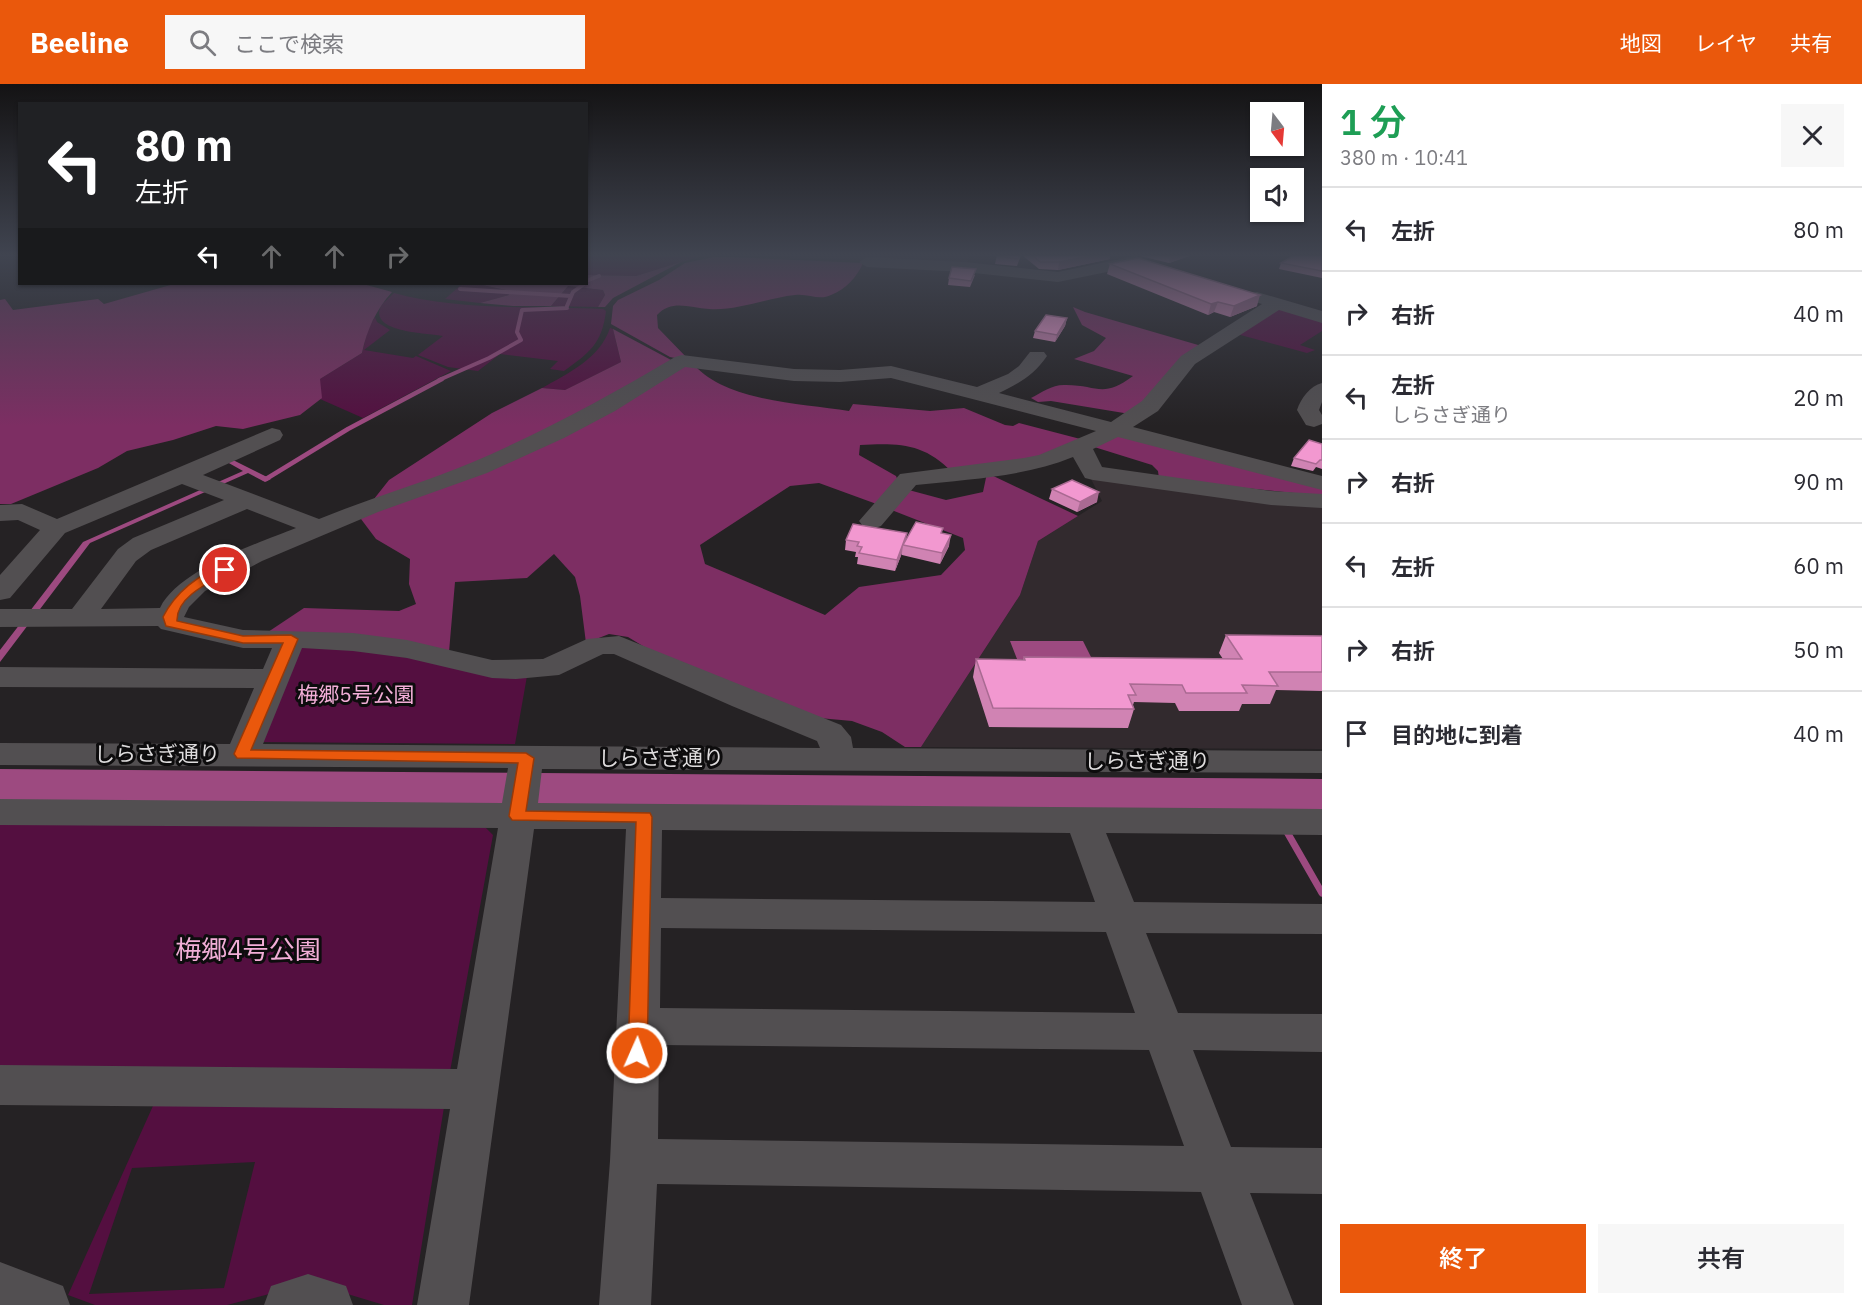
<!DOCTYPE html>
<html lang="ja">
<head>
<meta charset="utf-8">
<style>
  body { margin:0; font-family:"IBM Plex Sans","Noto Sans JP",sans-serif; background:#f7f7f7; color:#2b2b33; height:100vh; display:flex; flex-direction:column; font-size:22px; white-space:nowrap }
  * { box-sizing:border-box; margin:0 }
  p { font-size:20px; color:#7c7c81 }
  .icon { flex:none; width:33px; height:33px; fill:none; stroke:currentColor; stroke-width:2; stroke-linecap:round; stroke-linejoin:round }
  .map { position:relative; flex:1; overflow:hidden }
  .drawer { display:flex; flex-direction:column; background:#fff; width:540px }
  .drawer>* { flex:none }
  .hud { position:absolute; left:18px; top:18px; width:570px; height:183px; border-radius:0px; box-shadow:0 2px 4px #0004; background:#202124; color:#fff; overflow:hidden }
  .needle { width:39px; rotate:164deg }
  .controls { position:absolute; left:1250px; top:18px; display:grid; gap:12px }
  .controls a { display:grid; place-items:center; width:54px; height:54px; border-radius:0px; background:#fff; box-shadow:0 2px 4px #0004; font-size:30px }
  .pin { position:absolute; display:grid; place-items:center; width:51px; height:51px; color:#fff; margin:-26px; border:3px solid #fff; border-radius:50%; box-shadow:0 2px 6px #0007 }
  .me { position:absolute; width:66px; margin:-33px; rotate:2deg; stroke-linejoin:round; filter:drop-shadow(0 0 4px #0008) }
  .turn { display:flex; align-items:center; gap:21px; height:126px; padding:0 18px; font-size:27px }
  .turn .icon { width:78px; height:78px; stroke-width:2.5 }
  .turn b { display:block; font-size:42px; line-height:51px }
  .lanes { display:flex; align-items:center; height:57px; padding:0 18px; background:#0003; justify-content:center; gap:30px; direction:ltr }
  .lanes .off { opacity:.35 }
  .round { display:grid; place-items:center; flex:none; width:63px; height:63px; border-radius:0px; background:#f7f7f7 }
  .overview { display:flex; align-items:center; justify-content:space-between; height:102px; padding:0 18px }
  h1 { font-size:36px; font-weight:600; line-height:45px; color:#1e9e55 }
  .cta { display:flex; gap:12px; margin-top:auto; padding:12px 18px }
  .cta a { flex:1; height:69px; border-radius:0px; background:#ea580c; color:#fff; font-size:24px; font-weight:600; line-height:69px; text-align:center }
  .cta a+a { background:#f7f7f7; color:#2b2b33 }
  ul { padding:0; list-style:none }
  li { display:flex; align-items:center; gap:18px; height:84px; padding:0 18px; border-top:2px solid #e1e1e2 }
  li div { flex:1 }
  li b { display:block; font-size:22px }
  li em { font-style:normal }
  header { display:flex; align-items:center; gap:36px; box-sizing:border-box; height:84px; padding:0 30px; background:#ea580c; color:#fff }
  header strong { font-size:28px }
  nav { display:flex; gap:33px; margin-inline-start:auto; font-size:21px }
  .search { width:420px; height:54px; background:#f7f7f7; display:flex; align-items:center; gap:15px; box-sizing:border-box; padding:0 21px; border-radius:0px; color:#7c7c81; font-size:22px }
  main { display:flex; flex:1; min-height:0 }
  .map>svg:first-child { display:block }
</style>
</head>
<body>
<header>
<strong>Beeline</strong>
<div class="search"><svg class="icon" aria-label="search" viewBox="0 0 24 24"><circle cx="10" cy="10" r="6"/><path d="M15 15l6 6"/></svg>ここで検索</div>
<nav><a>地図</a><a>レイヤ</a><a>共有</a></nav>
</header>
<main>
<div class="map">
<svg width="1322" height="1221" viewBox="0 0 1322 1221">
  <rect width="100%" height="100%" fill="#252224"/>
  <path fill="#322a2e" d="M 747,171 L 969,171 L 967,182 Z
    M 1091,395 L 1322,422 L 1322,665 L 921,663 L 1020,511 L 1038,457 L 1102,417 Z"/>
  <path fill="#540f40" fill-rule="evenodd" d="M 591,171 L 747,171 L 698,173 L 636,192 L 587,191 L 586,173 Z
    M 462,200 L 478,200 L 506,206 L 509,211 L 480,219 L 445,215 Z
    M 568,202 L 603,206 L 605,211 L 598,223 L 551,222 Z
    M 394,209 C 459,227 537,222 603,225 L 606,227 C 602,260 589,269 564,287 L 550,285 L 558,277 L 500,270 L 478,287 L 448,283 L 418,271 L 443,252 C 428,249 368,249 381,222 C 384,218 390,213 394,209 Z
    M 1278,221 L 1322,235 L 1322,247 L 1300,261 L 1315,266 L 1307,269 L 1233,249 Z
    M 375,233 L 377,238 L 390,246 L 364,266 L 413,274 L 416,272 L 451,287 L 363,334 L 320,315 L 320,295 L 362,269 L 368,245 Z
    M 610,244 L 613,245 L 621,278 L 565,306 L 542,304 C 569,289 600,274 610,244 Z
    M 299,560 L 324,561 L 527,592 L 515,660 L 258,658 Z
    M 0,740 L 484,742 L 493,751 L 449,993 L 0,988 Z
    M 157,1013 L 445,1017 L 412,1221 L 384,1221 L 311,1199 L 227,1221 L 95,1221 L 68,1211 ZM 255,1078 L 224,1204 L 89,1210 L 132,1084 Z"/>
  <path fill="#7d2e63" d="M 714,173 L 731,173 L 863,179 C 857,193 846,205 831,211 C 819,217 808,209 795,211 C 767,214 737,227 709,225 C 690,224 672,215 657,231 L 658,244 L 690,277 L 670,273 L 611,240 L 613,222 L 618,216 L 659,196 L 685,179 Z
    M 681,178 L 613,214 L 605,223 L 598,223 L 605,211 L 603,206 L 568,202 L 551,222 L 513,222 L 480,219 L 509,211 L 506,206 L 478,200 L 586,200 L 587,191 L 636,192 Z
    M 174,200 L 363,200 L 392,208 C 376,226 367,245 362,269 L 320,295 L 322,314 L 300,331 L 243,345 L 216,342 L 173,356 L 127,367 L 98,384 L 11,420 L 0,420 L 0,216 L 5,215 L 13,226 L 98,215 L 104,220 Z
    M 1073,223 L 1085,228 L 1205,263 L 1136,331 L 1051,317 L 1038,318 L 1031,314 C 1042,308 1053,300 1066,301 C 1098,301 1102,315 1133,292 L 1074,275 L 1094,267 L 1106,254 L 1082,241 Z
    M 613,245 L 673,277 L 478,383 L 374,415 L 389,396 L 492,329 L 542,304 L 565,306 L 621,278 Z
    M 679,281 L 694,281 C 728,318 801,319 849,327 L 853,320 L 930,327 L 964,324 L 1005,341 L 1013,342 L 1019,339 L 1088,357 L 1045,374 L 952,388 C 924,359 898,359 860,361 L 859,371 L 896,392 L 899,399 L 882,422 L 819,399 L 790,402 L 700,461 L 705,480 L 825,531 L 859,503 L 941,491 L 965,466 L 963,454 L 889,425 L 905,405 L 946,416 L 983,408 L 987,389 L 1078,432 L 1038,457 L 1020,511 L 921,663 L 905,663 L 882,648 L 852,637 L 808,633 L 661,573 L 628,553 L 609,550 L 586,559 L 580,512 L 575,493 L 554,470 L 527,494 L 455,498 L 449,568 L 268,548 L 304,524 L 399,527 L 416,520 L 409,500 L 410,475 L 376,455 L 358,431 L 409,412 Z
    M 1117,348 L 1322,400 L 1322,412 L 1159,395 L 1158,387 L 1152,381 L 1091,362 Z"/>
  <path fill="#9d4a80" d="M 233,376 L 271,395 L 265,398 L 248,389 L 90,459 L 0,578 L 0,566 L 83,458 L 243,387 L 227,378 Z
    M 1010,557 L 1083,557 L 1092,575 L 1017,575 Z
    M 0,685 L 1322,695 L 1322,727 L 0,718 Z"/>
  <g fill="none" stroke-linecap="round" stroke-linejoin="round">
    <path stroke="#9d4a80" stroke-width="4" d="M 586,197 L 599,192
      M 460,205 L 571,212
      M 567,222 L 573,208 L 584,200
      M 439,296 L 489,274 L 521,256 L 517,248 L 522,226 L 567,224"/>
    <path stroke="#9d4a80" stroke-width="4.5" d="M 263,394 L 266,395 L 348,345 L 442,295"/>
    <path stroke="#9d4a80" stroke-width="7" d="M 1287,748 L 1322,809"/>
    <path fill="#524f51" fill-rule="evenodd" d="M 1135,172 L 1141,173 L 1143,177 L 1141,181 L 1058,198 L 965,188 L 867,183 L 859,178 L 867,173 L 965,178 L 1058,188 Z
      M 1257,208 L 1322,227 L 1322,239 L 1279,226 L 1195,280 L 1158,327 L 1133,343 L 1322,392 L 1322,406 L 1118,353 L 1093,365 L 1102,383 L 1271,407 L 1322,410 L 1322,424 L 1271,421 L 1093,396 L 1085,394 L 1073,373 C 1024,393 969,395 916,401 L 881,442 L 872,445 L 863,442 L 859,437 L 900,390 L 1024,374 L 1039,371 L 1096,347 L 891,294 L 840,298 L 794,297 L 685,283 L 615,327 L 564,354 L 487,389 L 378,428 L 262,477 L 205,507 L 189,523 L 184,533 L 243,546 L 353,549 L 407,556 L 492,576 L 543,575 L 587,555 L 619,552 L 841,641 L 851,653 L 853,664 L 1322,667 L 1322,689 L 542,685 L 538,719 L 1322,725 L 1322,751 L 1106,749 L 1134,818 L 1322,820 L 1322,850 L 1146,849 L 1178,929 L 1322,930 L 1322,968 L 1193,966 L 1231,1063 L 1322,1064 L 1322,1110 L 1250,1109 L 1294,1221 L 1242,1221 L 1201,1108 L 657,1100 L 651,1221 L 599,1221 L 610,1077 L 626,745 L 534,745 L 469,1221 L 417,1221 L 450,1025 L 0,1021 L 0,981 L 457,985 L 498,744 L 0,741 L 0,715 L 502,719 L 508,684 L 0,681 L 0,659 L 230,660 L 254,604 L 0,603 L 0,583 L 263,585 L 272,564 L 243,564 L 161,545 L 158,542 L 0,543 L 0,525 L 72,525 L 118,465 L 133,454 L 224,416 L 182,400 L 65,449 L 10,514 L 0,516 L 0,491 L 40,446 L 18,436 L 0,437 L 0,421 L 22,420 L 57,435 L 272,344 L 280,346 L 283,351 L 280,356 L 203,391 L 319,435 C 370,414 423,399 473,378 C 543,348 609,312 675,273 L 682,271 L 794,285 L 840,286 L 891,282 L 977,303 L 1008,290 L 1019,282 L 1030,268 L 1044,268 L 1047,272 C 1034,291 1020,299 999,309 L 1111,338 L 1142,317 L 1181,272 L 1262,220 L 1251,217 L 1248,213 L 1251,209 ZM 247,425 L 296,444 C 258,459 178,486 160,524 L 101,525 L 136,477 L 151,466 ZM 302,564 L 353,567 L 407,574 L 492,594 L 516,595 L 559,591 L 603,570 L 614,570 L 732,622 L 817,657 L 820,664 L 263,660 ZM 662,746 L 1070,749 L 1095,818 L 661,814 ZM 661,844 L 1106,848 L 1135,929 L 660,924 ZM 659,961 L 1149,966 L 1184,1062 L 658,1055 Z
      M 1322,299 L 1322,318 L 1319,326 L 1322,331 L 1322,340 L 1314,343 L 1306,341 L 1297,326 C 1301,314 1310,302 1322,299 Z
      M 0,1178 L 63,1202 L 70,1221 L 0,1221 Z
      M 308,1190 L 346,1202 L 353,1221 L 264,1221 L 271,1202 Z"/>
  </g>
  <path fill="#d083b3" d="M 997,171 L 1021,171 L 1017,182 L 995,180 Z
    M 1022,171 L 1110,171 L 1110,175 L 1058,186 L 1039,185 Z
    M 1136,171 L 1192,171 L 1169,179 Z
    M 1286,171 L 1322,171 L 1322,194 L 1279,185 L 1281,179 L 1292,172 Z
    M 1110,180 L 1257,222 L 1230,233 L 1214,228 L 1208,231 L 1107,190 Z
    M 975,191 L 970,203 L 948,201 L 949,194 Z
    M 1067,234 L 1065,242 L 1055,258 L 1033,254 L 1035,247 Z
    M 1322,360 L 1322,385 L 1316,383 L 1313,387 L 1291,382 L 1294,374 Z
    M 1052,405 L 1097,418 L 1077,428 L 1049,415 Z
    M 942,449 L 949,462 L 940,480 L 902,471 L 902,469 L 895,487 L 857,480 L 858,473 L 855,473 L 856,468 L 845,466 L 846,456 L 906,455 Z
    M 1226,551 L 1322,552 L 1322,607 L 1276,606 L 1270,620 L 1242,620 L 1239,627 L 1179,627 L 1175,619 L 1134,618 L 1133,621 L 1134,625 L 1128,644 L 989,643 L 973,593 L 976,575 L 1023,576 L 1024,573 L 1223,575 L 1219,569 Z"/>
  <path fill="#a96a92" d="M 1095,171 L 1110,171 L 1110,175 L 1058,186 L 1059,178 Z
    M 1177,171 L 1192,171 L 1169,179 L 1170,173 Z
    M 1260,211 L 1257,222 L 1230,233 L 1234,222 Z
    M 1218,218 L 1214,228 L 1208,231 L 1211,220 Z
    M 1067,234 L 1065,242 L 1055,258 L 1057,251 Z
    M 1099,408 L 1097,418 L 1077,428 L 1080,418 Z
    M 907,449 L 905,461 L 903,461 L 902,469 L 895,487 L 897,476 Z
    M 951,451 L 949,462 L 940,480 L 942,469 Z"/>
  <path fill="#f298d0" stroke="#a96a92" stroke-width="1.5" d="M 997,171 L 1020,171 L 1018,175 L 997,172 Z
    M 1032,171 L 1095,171 L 1059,178 L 1040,178 Z
    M 1162,171 L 1177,171 L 1170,173 Z
    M 1295,171 L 1322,171 L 1322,187 L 1281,179 Z
    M 1138,174 L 1260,211 L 1234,222 L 1218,218 L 1211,220 L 1110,180 Z
    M 952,183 L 976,185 L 971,197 L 949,194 Z
    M 1046,231 L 1067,234 L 1057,251 L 1035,247 Z
    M 1309,356 L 1322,360 L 1322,376 L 1320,376 L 1316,380 L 1294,374 Z
    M 1072,396 L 1099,408 L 1080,418 L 1052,405 Z
    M 916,438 L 943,444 L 941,449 L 951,451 L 942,469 L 903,461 Z
    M 853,440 L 907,449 L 897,476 L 859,469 L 862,463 L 857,462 L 859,458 L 846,456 Z
    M 1226,551 L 1322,552 L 1322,588 L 1269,588 L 1278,602 L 1242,601 L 1247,609 L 1186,609 L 1182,601 L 1130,600 L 1136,611 L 1128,611 L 1134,625 L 993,624 L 976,575 L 1025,576 L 1024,573 L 1242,575 Z"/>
  <linearGradient id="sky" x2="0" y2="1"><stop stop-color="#141314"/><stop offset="0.5" stop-color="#404450"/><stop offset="1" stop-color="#404450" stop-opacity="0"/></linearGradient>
  <rect width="1322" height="342" fill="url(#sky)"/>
  <path fill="#ea580c" stroke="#983908" stroke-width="1.5" d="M 225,482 L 231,486 L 229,488 C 211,498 176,512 177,537 L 243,552 L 291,551 L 298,555 L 251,666 L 526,669 L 534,674 L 526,727 L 650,729 L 652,733 L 647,969 L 644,975 L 637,978 L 630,975 L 628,969 L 636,738 L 512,736 L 509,732 L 518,679 L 237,674 L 234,670 L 283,559 L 243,559 L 166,542 L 163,533 C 175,509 199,489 225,482 Z"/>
  <g text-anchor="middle" stroke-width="6" stroke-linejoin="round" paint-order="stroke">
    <g font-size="21" fill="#f2aed7" stroke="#0d0c0d">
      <text x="356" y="618">梅郷5号公園</text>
    </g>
    <g font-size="21" fill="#dedcdd" stroke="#0d0c0d">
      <text x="157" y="677">しらさぎ通り</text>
      <text x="661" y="681">しらさぎ通り</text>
      <text x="1147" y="684">しらさぎ通り</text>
    </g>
    <g font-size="26" fill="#f2aed7" stroke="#0d0c0d">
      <text x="248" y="875">梅郷4号公園</text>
    </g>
  </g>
</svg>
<div class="controls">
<a><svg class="needle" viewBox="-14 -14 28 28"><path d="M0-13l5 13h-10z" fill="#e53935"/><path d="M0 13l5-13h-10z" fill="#7c7c81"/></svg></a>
<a><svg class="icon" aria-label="sound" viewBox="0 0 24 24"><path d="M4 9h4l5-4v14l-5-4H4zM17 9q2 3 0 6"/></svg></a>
</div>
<div class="pin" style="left:225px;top:486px;background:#d93025"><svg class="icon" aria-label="arrive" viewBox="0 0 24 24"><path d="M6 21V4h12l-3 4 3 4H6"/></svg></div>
<svg class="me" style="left:637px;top:969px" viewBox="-20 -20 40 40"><circle r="17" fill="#ea580c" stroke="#fff" stroke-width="3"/><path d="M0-11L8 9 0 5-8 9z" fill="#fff"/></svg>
<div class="hud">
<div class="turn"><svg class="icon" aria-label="left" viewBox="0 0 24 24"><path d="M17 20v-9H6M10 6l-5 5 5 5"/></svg><div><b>80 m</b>左折</div></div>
<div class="lanes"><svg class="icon" aria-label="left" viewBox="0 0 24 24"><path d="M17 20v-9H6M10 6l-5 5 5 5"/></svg><svg class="icon off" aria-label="ahead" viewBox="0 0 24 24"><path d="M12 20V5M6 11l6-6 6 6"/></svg><svg class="icon off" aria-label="ahead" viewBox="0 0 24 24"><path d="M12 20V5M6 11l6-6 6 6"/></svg><svg class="icon off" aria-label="right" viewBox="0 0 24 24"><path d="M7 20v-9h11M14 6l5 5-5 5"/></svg></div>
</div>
</div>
<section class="drawer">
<div class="overview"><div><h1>1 分</h1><p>380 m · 10:41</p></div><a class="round"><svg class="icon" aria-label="close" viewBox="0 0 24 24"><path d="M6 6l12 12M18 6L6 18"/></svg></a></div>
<ul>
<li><svg class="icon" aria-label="left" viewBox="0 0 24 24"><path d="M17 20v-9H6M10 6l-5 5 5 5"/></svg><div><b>左折</b></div><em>80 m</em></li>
<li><svg class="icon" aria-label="right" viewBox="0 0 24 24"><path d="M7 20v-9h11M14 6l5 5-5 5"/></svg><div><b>右折</b></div><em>40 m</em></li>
<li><svg class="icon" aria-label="left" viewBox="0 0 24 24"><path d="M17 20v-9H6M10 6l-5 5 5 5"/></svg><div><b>左折</b><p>しらさぎ通り</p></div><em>20 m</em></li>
<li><svg class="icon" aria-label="right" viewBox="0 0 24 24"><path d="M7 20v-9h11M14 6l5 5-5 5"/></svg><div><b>右折</b></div><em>90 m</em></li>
<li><svg class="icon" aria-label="left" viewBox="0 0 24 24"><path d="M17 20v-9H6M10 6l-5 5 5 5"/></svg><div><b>左折</b></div><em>60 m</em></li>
<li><svg class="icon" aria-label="right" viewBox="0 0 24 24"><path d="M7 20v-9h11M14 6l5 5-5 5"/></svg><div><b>右折</b></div><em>50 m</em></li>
<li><svg class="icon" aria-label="arrive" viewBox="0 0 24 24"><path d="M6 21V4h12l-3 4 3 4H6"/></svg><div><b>目的地に到着</b></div><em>40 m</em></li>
</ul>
<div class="cta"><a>終了</a><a>共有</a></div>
</section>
</main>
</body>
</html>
